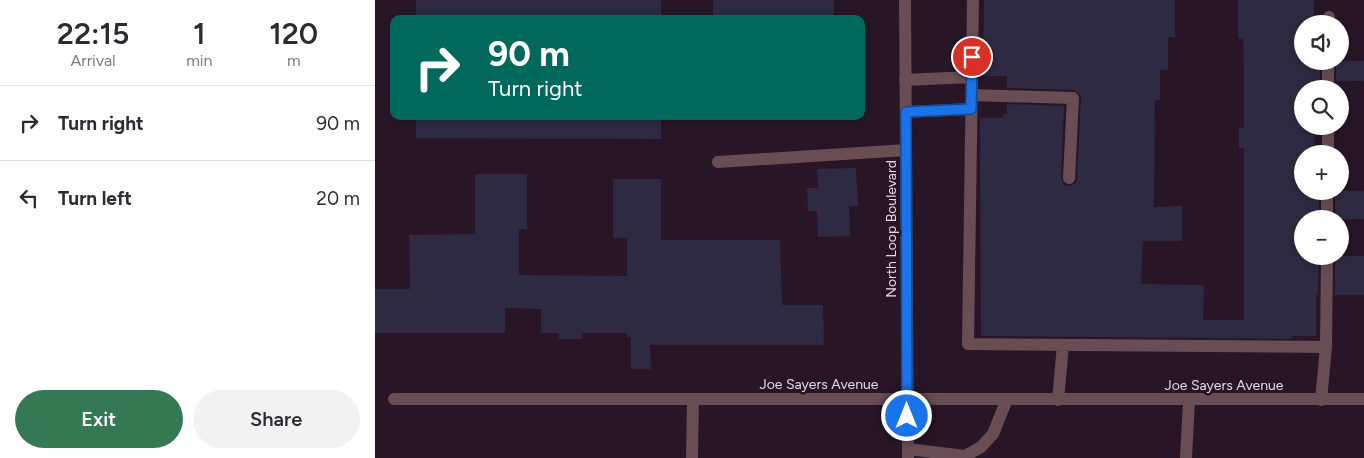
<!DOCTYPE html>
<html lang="en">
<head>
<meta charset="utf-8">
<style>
  body { margin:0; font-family:Figtree,sans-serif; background:#f2f2f3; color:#2b2b33; height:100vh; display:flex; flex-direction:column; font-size:19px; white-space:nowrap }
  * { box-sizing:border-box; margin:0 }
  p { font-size:16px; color:#7c7c81 }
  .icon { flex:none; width:28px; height:28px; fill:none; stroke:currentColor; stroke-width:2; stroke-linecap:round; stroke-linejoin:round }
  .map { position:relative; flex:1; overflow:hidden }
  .details { display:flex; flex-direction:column; background:#fff; width:375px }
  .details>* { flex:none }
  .guide { position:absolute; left:15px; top:15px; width:475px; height:105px; border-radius:10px; box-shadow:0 2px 12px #0003; background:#00695c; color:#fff; overflow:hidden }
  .tools { position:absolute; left:919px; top:15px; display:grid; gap:10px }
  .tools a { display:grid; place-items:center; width:55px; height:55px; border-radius:50%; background:#fff; box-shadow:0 2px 12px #0003; font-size:25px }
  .pin { position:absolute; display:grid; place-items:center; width:42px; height:42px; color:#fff; margin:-21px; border:2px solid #fff; border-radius:50%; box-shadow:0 1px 5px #0007 }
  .me { position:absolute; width:55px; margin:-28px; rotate:0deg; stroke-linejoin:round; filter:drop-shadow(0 0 4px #0008) }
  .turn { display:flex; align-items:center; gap:18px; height:105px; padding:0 15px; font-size:22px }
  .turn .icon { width:65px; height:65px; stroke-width:2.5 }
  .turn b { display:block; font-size:35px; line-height:42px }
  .eta { display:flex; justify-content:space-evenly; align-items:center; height:85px; text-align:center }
  .eta b { font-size:30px; font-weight:600; line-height:35px }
  .button { display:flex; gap:10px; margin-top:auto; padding:10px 15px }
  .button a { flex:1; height:58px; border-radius:30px; background:#347854; color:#fff; font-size:20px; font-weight:600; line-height:58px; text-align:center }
  .button a+a { background:#f2f2f3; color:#2b2b33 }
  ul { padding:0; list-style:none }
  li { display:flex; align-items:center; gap:15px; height:75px; padding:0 15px; border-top:1px solid #e1e1e2 }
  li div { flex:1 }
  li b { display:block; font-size:19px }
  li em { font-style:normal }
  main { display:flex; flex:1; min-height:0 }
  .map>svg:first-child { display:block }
</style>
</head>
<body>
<main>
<section class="details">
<div class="eta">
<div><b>22:15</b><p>Arrival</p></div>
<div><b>1</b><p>min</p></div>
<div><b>120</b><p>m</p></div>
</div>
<ul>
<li><svg class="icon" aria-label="right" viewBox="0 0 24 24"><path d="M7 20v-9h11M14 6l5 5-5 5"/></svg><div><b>Turn right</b></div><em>90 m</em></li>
<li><svg class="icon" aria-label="left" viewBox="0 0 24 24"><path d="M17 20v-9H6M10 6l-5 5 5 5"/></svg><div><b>Turn left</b></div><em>20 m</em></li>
</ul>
<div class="button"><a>Exit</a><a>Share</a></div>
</section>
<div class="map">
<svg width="989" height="458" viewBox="0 0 989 458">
  <rect width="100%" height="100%" fill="#281627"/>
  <path fill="#2e2a41" d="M 41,0 L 286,0 L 286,19 L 41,19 Z
    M 338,0 L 459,0 L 459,19 L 338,19 Z
    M 609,0 L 800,0 L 800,37 L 793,37 L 793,70 L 785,70 L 785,100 L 780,100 L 779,207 L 807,206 L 807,241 L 768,241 L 766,284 L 829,285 L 828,320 L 869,320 L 869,148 L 864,148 L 864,127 L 869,128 L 869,71 L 868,38 L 863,39 L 863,0 L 939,0 L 939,24 L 928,24 L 928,61 L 945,61 L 945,80 L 939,80 L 939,89 L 928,89 L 928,126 L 939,126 L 940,154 L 928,154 L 928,191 L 944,191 L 944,219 L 928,219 L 928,256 L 944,256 L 943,295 L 941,294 L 941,336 L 916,336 L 917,339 L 606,336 L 605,118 L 628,118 L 628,114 L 632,114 L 632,104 L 689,106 L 686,178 L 689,185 L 694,186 L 701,183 L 702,178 L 706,98 L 705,94 L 699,90 L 632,88 L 632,76 L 608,76 Z
    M 961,61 L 989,61 L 989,81 L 961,81 Z
    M 41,116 L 286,116 L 286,139 L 41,138 Z
    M 481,168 L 483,206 L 474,206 L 475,236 L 443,237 L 442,211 L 433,211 L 432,188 L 443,188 L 442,169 Z
    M 100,174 L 152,174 L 152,229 L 144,229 L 144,275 L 252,276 L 252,238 L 238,238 L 238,179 L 286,179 L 286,240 L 405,240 L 407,305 L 448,305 L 449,345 L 275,345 L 276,369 L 256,369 L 256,337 L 252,337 L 252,333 L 207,333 L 207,339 L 184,339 L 184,333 L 166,333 L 166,309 L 130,308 L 130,333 L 0,333 L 0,289 L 35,289 L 34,235 L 100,234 Z
    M 960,191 L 989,191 L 989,219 L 960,219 Z
    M 960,256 L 989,256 L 989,295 L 960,295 Z"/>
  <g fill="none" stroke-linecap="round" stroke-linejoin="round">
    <path stroke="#684d54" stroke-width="12" d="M 530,0 L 533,458
      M 598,0 L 593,344 L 951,347
      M 953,24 L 954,17
      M 530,80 L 597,77
      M 953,89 L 953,61
      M 596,95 L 698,98 L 694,178
      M 531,112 L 596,109
      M 953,154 L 953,126
      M 343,162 L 531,150
      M 952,219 L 952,191
      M 19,399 L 989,399
      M 683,400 L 688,345
      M 946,400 L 951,347 L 952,256
      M 533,449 L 590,456 L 591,458
      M 590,456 L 606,447 L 618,434 L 632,399
      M 317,458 L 318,399
      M 811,458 L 814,400"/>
  </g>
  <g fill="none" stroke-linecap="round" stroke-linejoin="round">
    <defs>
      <path id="route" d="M 532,416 L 531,112 L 596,109 L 597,57"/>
    </defs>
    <use href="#route" stroke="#114b97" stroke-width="12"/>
    <use href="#route" stroke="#1a73e8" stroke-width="9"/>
  </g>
  <g text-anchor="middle" stroke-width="5" stroke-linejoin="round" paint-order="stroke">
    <g font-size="14" fill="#e5d8e5" stroke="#281627">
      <text transform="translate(516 229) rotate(-90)" y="5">North Loop Boulevard</text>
      <text x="444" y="389">Joe Sayers Avenue</text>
      <text x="849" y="390">Joe Sayers Avenue</text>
    </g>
  </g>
</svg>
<div class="tools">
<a><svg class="icon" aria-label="sound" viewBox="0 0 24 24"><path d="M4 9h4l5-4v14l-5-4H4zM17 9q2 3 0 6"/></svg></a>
<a><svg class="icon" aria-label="search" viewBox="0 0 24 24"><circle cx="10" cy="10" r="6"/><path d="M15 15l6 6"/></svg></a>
<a>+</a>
<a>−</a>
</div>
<div class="pin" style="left:597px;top:57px;background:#d93025"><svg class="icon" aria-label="arrive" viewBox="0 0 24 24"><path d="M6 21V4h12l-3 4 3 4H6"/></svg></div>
<svg class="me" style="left:532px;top:416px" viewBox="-20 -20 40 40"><circle r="17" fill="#1a73e8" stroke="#fff" stroke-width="3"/><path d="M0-11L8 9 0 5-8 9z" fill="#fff"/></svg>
<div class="guide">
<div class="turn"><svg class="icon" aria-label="right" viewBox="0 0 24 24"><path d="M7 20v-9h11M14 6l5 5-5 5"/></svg><div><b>90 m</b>Turn right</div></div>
</div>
</div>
</main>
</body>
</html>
